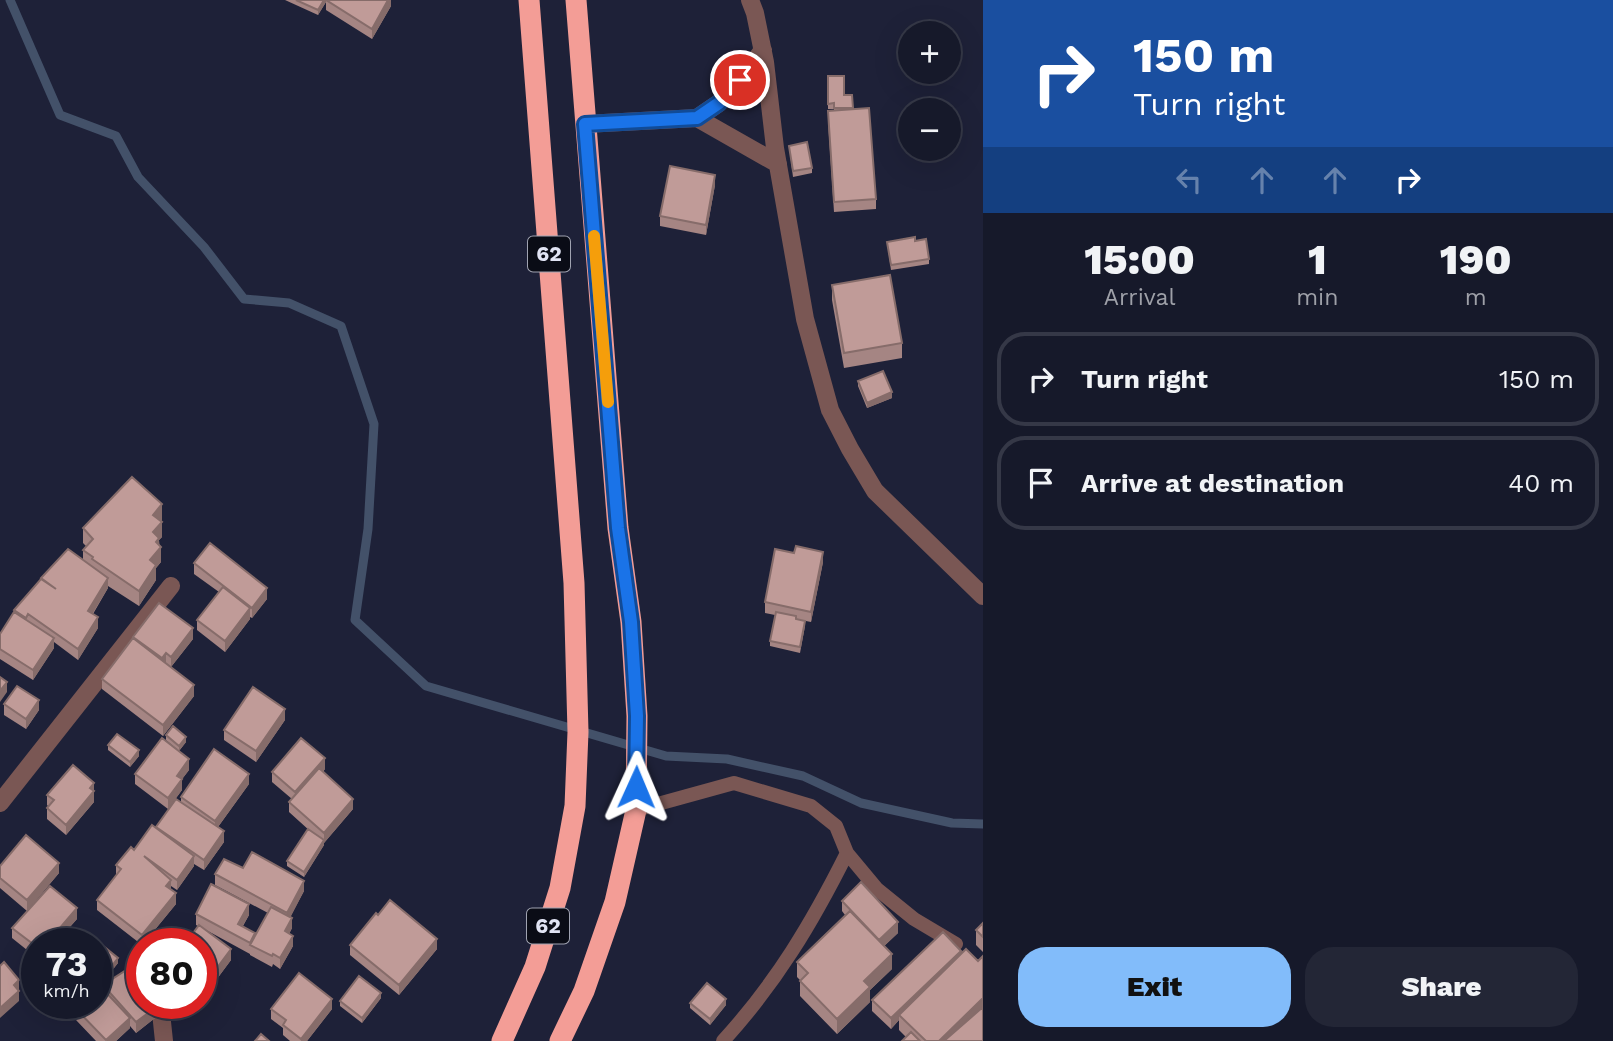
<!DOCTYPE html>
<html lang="en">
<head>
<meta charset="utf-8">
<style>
  body { margin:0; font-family:"Work Sans",sans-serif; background:#232636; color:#f1f3f6; height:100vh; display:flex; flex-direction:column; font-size:26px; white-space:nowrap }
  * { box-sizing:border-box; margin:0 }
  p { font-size:23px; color:#9ea0a8 }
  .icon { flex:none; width:38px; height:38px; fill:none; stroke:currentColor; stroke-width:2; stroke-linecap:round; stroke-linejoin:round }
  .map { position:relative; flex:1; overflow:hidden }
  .drawer { display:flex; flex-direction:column; background:#16192a; width:630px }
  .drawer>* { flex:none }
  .banner { background:#1a4fa0; color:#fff; overflow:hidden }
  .buttons { position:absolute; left:898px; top:21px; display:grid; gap:14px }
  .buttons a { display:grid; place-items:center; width:63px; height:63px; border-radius:50%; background:#16192a; box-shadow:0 7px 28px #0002,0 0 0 2px #353847; font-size:35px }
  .speed { position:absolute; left:21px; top:928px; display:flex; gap:14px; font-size:35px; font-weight:700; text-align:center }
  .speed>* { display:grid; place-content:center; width:91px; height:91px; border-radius:50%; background:#16192a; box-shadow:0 7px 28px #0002,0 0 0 2px #353847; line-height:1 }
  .speed small { font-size:18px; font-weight:400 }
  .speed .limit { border:10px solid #d22; background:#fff; color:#111 }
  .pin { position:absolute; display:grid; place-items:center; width:60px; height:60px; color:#fff; margin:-30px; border:4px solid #fff; border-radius:50%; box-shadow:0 2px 7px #0007 }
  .me { position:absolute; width:77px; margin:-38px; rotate:1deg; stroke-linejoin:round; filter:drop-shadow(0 0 5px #0008) }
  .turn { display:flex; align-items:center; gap:24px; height:147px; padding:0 35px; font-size:32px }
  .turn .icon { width:91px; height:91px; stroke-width:2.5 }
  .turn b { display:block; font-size:49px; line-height:60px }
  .lanes { display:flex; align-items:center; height:66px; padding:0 35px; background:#0003; justify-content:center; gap:35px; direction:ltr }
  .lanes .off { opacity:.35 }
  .eta { display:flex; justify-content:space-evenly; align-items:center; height:119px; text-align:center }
  .eta b { font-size:42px; font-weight:800; line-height:49px }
  .action { display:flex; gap:14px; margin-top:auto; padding:14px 35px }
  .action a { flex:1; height:80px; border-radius:28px; background:#82bcfa; color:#111; font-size:28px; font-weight:800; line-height:80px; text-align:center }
  .action a+a { background:#232636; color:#f1f3f6 }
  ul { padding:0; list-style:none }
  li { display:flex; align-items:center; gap:21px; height:94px; margin:0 14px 10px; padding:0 21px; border:4px solid #353847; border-radius:28px }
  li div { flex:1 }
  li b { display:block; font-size:26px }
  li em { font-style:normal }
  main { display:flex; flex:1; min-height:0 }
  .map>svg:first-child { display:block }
</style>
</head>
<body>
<main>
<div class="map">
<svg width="983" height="1041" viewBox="0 0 983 1041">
  <rect width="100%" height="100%" fill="#1e2138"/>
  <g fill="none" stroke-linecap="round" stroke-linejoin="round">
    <path stroke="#435169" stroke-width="9" d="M 10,0 L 60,115 L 116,136 L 138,177 L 204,247 L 244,299 L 289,303 L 341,326 L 374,424 L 368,529 L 355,620 L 426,686 L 666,756 L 727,759 L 803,776 L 861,803 L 952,823 L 983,824"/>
    <path stroke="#7a5754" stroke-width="14" d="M 636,810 L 734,783 L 811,806 L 836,826 L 847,853 C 812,923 776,983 723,1041
      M 847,853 L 877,889 L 914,919 L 956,944"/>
    <path stroke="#7a5754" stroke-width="18" d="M 750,0 L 755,13 L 765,62 L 775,148 L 805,319 L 830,410 L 850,449 L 875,491 L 983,596
      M 697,118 L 778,164
      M 585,124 L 697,118 L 719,103 L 740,80 L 763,50
      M 0,803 L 171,586
      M 160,1003 L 164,1041"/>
    <path stroke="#f39d96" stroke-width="21" d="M 502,1041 L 535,967 L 560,888 L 575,806 L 578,732 L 574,583 L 529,0
      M 560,1041 L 584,991 L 615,902 L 636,810 L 637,716 L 631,622 L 618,528 L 576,0"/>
  </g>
  <path fill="#a58583" d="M 285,0 L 391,0 L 391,6 L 372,39 L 326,10 L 326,2 L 318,15 Z
    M 828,76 L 844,95 L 852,95 L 853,110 L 876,199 L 876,209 L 834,212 L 828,122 L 828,111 L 834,111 L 834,109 L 828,109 Z
    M 789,146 L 812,168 L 812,173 L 793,177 Z
    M 715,185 L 706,235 L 660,226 L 660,216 Z
    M 915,241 L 929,259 L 929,264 L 891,270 L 887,242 Z
    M 832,285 L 902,343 L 902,358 L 844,368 L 832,300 Z
    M 858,381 L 892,398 L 867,408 L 858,386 Z
    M 162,520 L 161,521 L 162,537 L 159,540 L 161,562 L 156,568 L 156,580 L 139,606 L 108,586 L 108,588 L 93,614 L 98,628 L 78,660 L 54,642 L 54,648 L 33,680 L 0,659 L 0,634 L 14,612 L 14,610 L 41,580 L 41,578 L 83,560 L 83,550 L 86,546 L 83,543 L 83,528 Z
    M 794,553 L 823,562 L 811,622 L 796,619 L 805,626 L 800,653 L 770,646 L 770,641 L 775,615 L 765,613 L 765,602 Z
    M 194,563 L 267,599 L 252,618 L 250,617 L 250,619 L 225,652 L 197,630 L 197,620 L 219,592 L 194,574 Z
    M 133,637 L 193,639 L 171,667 L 194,696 L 163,736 L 102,689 L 102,679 L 133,639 Z
    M 4,704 L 39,710 L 26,729 L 4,715 Z
    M 285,720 L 256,762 L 224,740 L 224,730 Z
    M 166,735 L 186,742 L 179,751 L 166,740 Z
    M 108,745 L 139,756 L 130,767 L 108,750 Z
    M 325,769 L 323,772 L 353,809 L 324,843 L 324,845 L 304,877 L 287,866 L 287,861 L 310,831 L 289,812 L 289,802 L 292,799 L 272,782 L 272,772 Z
    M 189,770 L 182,779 L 182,790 L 168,809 L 135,784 L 135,774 Z
    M 94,783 L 94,802 L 66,835 L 47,819 L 47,808 L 49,807 L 47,805 L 47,795 Z
    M 249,784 L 218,827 L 224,842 L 204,870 L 194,864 L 194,866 L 177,890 L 171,886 L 171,890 L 176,904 L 144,943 L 142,943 L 142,945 L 97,910 L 97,900 L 116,875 L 116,865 L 134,850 L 156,829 L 156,827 L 181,802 L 181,797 Z
    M 0,866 L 59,873 L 27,911 L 0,888 Z
    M 243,868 L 304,891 L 290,917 L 292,928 L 289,934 L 293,946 L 280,969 L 273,964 L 272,967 L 250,955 L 250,952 L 250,954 L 206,930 L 231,960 L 208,991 L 201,986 L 201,943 L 198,926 L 196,925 L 196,914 L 249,915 L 243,926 L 255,937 L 268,913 L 215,885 L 215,874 Z
    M 842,901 L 898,933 L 884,946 L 892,969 L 870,990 L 870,1002 L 837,1034 L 800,996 L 800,980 L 797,977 L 797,962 L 845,915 L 842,911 Z
    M 77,919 L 61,937 L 61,942 L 37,943 L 37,958 L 12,938 L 12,928 Z
    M 983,923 L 983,952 L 976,945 L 976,930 Z
    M 96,943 L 118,963 L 106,978 L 96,970 Z
    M 350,945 L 437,949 L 399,995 L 350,955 Z
    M 961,955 L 978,961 L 983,1041 L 902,1041 L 906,1037 L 899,1030 L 899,1020 L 891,1029 L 872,1011 L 872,1000 Z
    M 103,985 L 155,1018 L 136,1033 L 130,1026 L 130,1028 L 116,1041 L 96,1041 L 76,1020 L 76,1009 L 103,989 Z
    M 381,998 L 362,1023 L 340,1006 L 340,1001 Z
    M 690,1003 L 726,1005 L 710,1025 L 690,1008 Z
    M 271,1009 L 332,1009 L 307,1041 L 290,1041 L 283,1035 L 283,1028 L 271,1019 Z"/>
  <path fill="#866c6a" d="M 324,0 L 326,0 L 326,2 L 318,15 L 318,10 Z
    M 388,0 L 391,0 L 391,6 L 372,39 L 372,29 Z
    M 715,175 L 715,185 L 706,235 L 706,225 Z
    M 892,392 L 892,398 L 867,408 L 867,403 Z
    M 162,504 L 162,520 L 153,530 L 153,515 Z
    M 162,522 L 162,537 L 159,540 L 159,548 L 161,547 L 161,562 L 156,568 L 156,580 L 139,606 L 139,591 L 150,560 L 153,532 Z
    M 823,552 L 823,562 L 811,622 L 811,612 Z
    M 108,578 L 108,588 L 88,621 L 88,611 Z
    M 267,588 L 267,599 L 252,618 L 252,608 Z
    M 250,608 L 250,619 L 225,652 L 225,641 Z
    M 98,617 L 98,628 L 78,660 L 78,649 Z
    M 193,628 L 193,639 L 171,667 L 171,657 Z
    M 54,638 L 54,648 L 33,680 L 33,670 Z
    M 166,653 L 166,663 L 162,668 L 162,658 Z
    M 7,682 L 7,692 L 0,702 L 0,691 Z
    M 194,685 L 194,696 L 163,736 L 163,725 Z
    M 39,700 L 39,710 L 26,729 L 26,719 Z
    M 285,709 L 285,720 L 256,762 L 256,751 Z
    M 186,737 L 186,742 L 179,751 L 179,746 Z
    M 139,750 L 139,756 L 130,767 L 130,762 Z
    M 325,758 L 325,769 L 295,802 L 295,792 Z
    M 189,759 L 189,770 L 177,786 L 177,776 Z
    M 249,774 L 249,784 L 215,831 L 215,821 Z
    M 182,779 L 182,790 L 168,809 L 168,798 Z
    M 94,783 L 94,802 L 66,835 L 66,825 Z
    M 353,799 L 353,809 L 324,843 L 324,845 L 304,877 L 304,872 L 324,840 L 324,833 Z
    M 224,831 L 224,842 L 204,870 L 204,860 Z
    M 194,856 L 194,866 L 177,890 L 177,880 Z
    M 59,863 L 59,873 L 27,911 L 27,900 Z
    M 171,880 L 171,890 L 166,886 Z
    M 304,881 L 304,891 L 287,924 L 287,913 Z
    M 176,893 L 176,904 L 144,943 L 142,943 L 142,935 Z
    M 249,904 L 249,915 L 238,934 L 238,924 Z
    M 77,908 L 77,919 L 61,937 L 61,942 L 60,943 L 51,943 L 59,929 Z
    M 292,918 L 292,928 L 285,942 L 285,931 Z
    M 898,922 L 898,933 L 879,951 L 879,940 Z
    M 293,936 L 293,946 L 280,969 L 280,958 Z
    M 437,939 L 437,949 L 399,995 L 399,985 Z
    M 231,949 L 231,960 L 208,991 L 208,980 Z
    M 961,951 L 961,962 L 899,1015 L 899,1020 L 891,1029 L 891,1018 Z
    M 892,954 L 892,969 L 870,990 L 870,1002 L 837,1034 L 837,1019 L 864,981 Z
    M 118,958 L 118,963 L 106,978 L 106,973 Z
    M 19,980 L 19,991 L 14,995 L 14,985 Z
    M 19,991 L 19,1001 L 0,1018 L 0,1008 Z
    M 381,993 L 381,998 L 362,1023 L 362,1018 Z
    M 983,998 L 983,1013 L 955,1041 L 939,1041 Z
    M 332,999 L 332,1009 L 307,1041 L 301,1041 L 301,1039 Z
    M 726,999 L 726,1005 L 710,1025 L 710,1019 Z
    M 155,1008 L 155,1018 L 136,1033 L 136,1022 Z
    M 130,1018 L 130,1028 L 116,1041 L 106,1041 Z"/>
  <path fill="#c09b98" stroke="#866c6a" stroke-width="2" d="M 296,0 L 324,0 L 318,10 Z
    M 326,0 L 388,0 L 372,29 Z
    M 828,76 L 844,76 L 844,95 L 852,95 L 853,108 L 834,108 L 834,103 L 828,104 Z
    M 869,108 L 876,199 L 834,202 L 828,111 Z
    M 807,142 L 812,168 L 793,171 L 789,146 Z
    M 670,166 L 715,175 L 706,225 L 660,216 Z
    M 915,237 L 915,241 L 926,239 L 929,259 L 891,265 L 887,242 Z
    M 890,275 L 902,343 L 844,353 L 832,285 Z
    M 883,371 L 892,392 L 867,403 L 858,381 Z
    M 132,477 L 162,504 L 153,515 L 162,522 L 153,532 L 159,538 L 156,542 L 161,547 L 150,560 L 156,565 L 139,591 L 92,559 L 93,557 L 83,550 L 93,539 L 83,528 Z
    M 210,543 L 267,588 L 252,608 L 194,563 Z
    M 796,546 L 823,552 L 811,612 L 765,602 L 775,549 L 794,553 Z
    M 68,549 L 108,578 L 88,611 L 98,617 L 78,649 L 28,614 L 26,618 L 14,610 L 41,579 L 56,589 L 41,578 Z
    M 223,587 L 250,608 L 225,641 L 197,620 Z
    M 159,603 L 193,628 L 171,657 L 166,653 L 162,658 L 133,637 Z
    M 14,612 L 54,638 L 33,670 L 0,649 L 0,634 Z
    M 776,612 L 796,616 L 796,619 L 805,621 L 800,647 L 770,641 Z
    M 133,638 L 194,685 L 163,725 L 102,679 Z
    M 0,677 L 7,682 L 0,691 Z
    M 17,686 L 39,700 L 26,719 L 4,704 Z
    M 253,687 L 285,709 L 256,751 L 224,730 Z
    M 173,726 L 186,737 L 179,746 L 166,735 Z
    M 117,734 L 139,750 L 130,762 L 108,745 Z
    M 162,738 L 189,759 L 177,776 L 182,779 L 168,798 L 135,774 Z
    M 301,738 L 325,758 L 295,792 L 272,772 Z
    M 214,749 L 249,774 L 215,821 L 181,797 Z
    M 73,765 L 94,783 L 90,788 L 94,791 L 66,825 L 47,808 L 54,800 L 47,795 Z
    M 319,768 L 353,799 L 324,833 L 289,802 Z
    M 176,799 L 224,831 L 204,860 L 156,827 Z
    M 152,825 L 194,856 L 177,880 L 144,856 L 171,880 L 166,886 L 176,893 L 142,935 L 97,900 L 121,869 L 116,865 L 131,847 L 134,850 Z
    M 308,829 L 324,840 L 304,872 L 287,861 Z
    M 26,835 L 59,863 L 27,900 L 0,878 L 0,866 Z
    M 252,852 L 304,881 L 287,913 L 215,874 L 224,859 L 243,868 Z
    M 861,882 L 898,922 L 879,940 L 842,901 Z
    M 211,884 L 249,904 L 238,924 L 255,933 L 250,943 L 196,914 Z
    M 50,886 L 77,908 L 59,929 L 61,931 L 51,943 L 37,943 L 37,947 L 12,928 Z
    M 390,900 L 437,939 L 399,985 L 350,945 L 376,913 L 378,915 Z
    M 271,907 L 292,918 L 285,931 L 293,936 L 280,958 L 273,954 L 272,956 L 250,945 Z
    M 850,911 L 892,954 L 864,981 L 870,987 L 837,1019 L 800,981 L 808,973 L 797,962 Z
    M 983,923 L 983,937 L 976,930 Z
    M 199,925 L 231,949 L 208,980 L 201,976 L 201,943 L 186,943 Z
    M 943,932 L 961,951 L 891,1018 L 872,1000 Z
    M 97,941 L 118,958 L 106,973 L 96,964 L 96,943 L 95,943 Z
    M 966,949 L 978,961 L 983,956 L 983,998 L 939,1041 L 926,1041 L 899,1015 Z
    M 4,962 L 19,980 L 14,985 L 19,991 L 0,1008 L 0,966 Z
    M 131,967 L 142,985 L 142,1003 L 153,1003 L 155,1008 L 136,1022 L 103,985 Z
    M 299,973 L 332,999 L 301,1039 L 283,1025 L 286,1020 L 271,1009 Z
    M 359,976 L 381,993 L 362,1018 L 340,1001 Z
    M 707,983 L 726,999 L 710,1019 L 690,1003 Z
    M 100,986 L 130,1018 L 106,1040 L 76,1009 L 83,1003 L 96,1003 L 96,990 Z
    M 983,1007 L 983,1041 L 944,1041 Z
    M 911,1032 L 920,1041 L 902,1041 Z
    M 261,1034 L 269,1041 L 255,1041 Z"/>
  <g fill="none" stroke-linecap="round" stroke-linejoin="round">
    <defs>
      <path id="route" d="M 636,787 L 637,716 L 631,622 L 618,528 L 585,124 L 697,118 L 719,103 L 740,80"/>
    </defs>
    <use href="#route" stroke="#114b97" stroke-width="18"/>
    <use href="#route" stroke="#1a73e8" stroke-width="12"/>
    <path stroke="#f59e0b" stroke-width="12" d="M 594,236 L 608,402"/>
  </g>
  <g text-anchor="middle" stroke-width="7" stroke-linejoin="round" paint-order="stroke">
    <g fill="#0a0c16" stroke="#a0a3b1" stroke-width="2">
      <rect x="528" y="236.5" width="42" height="35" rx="5"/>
      <rect x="527" y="908.5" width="42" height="35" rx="5"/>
    </g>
    <g font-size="21" font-weight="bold" fill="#e1e4f4">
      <text x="549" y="261">62</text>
      <text x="548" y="933">62</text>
    </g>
  </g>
</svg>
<div class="buttons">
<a>+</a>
<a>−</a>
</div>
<div class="speed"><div>73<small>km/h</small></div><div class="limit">80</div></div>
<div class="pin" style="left:740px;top:80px;background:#d93025"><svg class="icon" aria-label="arrive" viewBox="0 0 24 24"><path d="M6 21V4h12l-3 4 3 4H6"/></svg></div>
<svg class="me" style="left:636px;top:787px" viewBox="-20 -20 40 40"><path d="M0-17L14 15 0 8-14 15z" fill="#1a73e8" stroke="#fff" stroke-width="4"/></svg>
</div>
<section class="drawer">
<div class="banner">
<div class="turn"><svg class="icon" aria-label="right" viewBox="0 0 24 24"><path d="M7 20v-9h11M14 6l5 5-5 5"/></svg><div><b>150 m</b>Turn right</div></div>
<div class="lanes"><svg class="icon off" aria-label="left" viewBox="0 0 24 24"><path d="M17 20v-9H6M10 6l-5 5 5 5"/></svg><svg class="icon off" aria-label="ahead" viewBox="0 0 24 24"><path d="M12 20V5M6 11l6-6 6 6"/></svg><svg class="icon off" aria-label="ahead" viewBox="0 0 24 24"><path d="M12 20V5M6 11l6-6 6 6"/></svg><svg class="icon" aria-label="right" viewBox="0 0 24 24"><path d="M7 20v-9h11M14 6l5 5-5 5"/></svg></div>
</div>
<div class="eta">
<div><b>15:00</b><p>Arrival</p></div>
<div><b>1</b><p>min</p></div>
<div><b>190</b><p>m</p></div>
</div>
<ul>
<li><svg class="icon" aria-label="right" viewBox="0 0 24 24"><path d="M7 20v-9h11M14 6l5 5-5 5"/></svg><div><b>Turn right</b></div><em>150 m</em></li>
<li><svg class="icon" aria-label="arrive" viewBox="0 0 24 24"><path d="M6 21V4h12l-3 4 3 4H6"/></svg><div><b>Arrive at destination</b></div><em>40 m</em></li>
</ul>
<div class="action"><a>Exit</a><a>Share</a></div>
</section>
</main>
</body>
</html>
